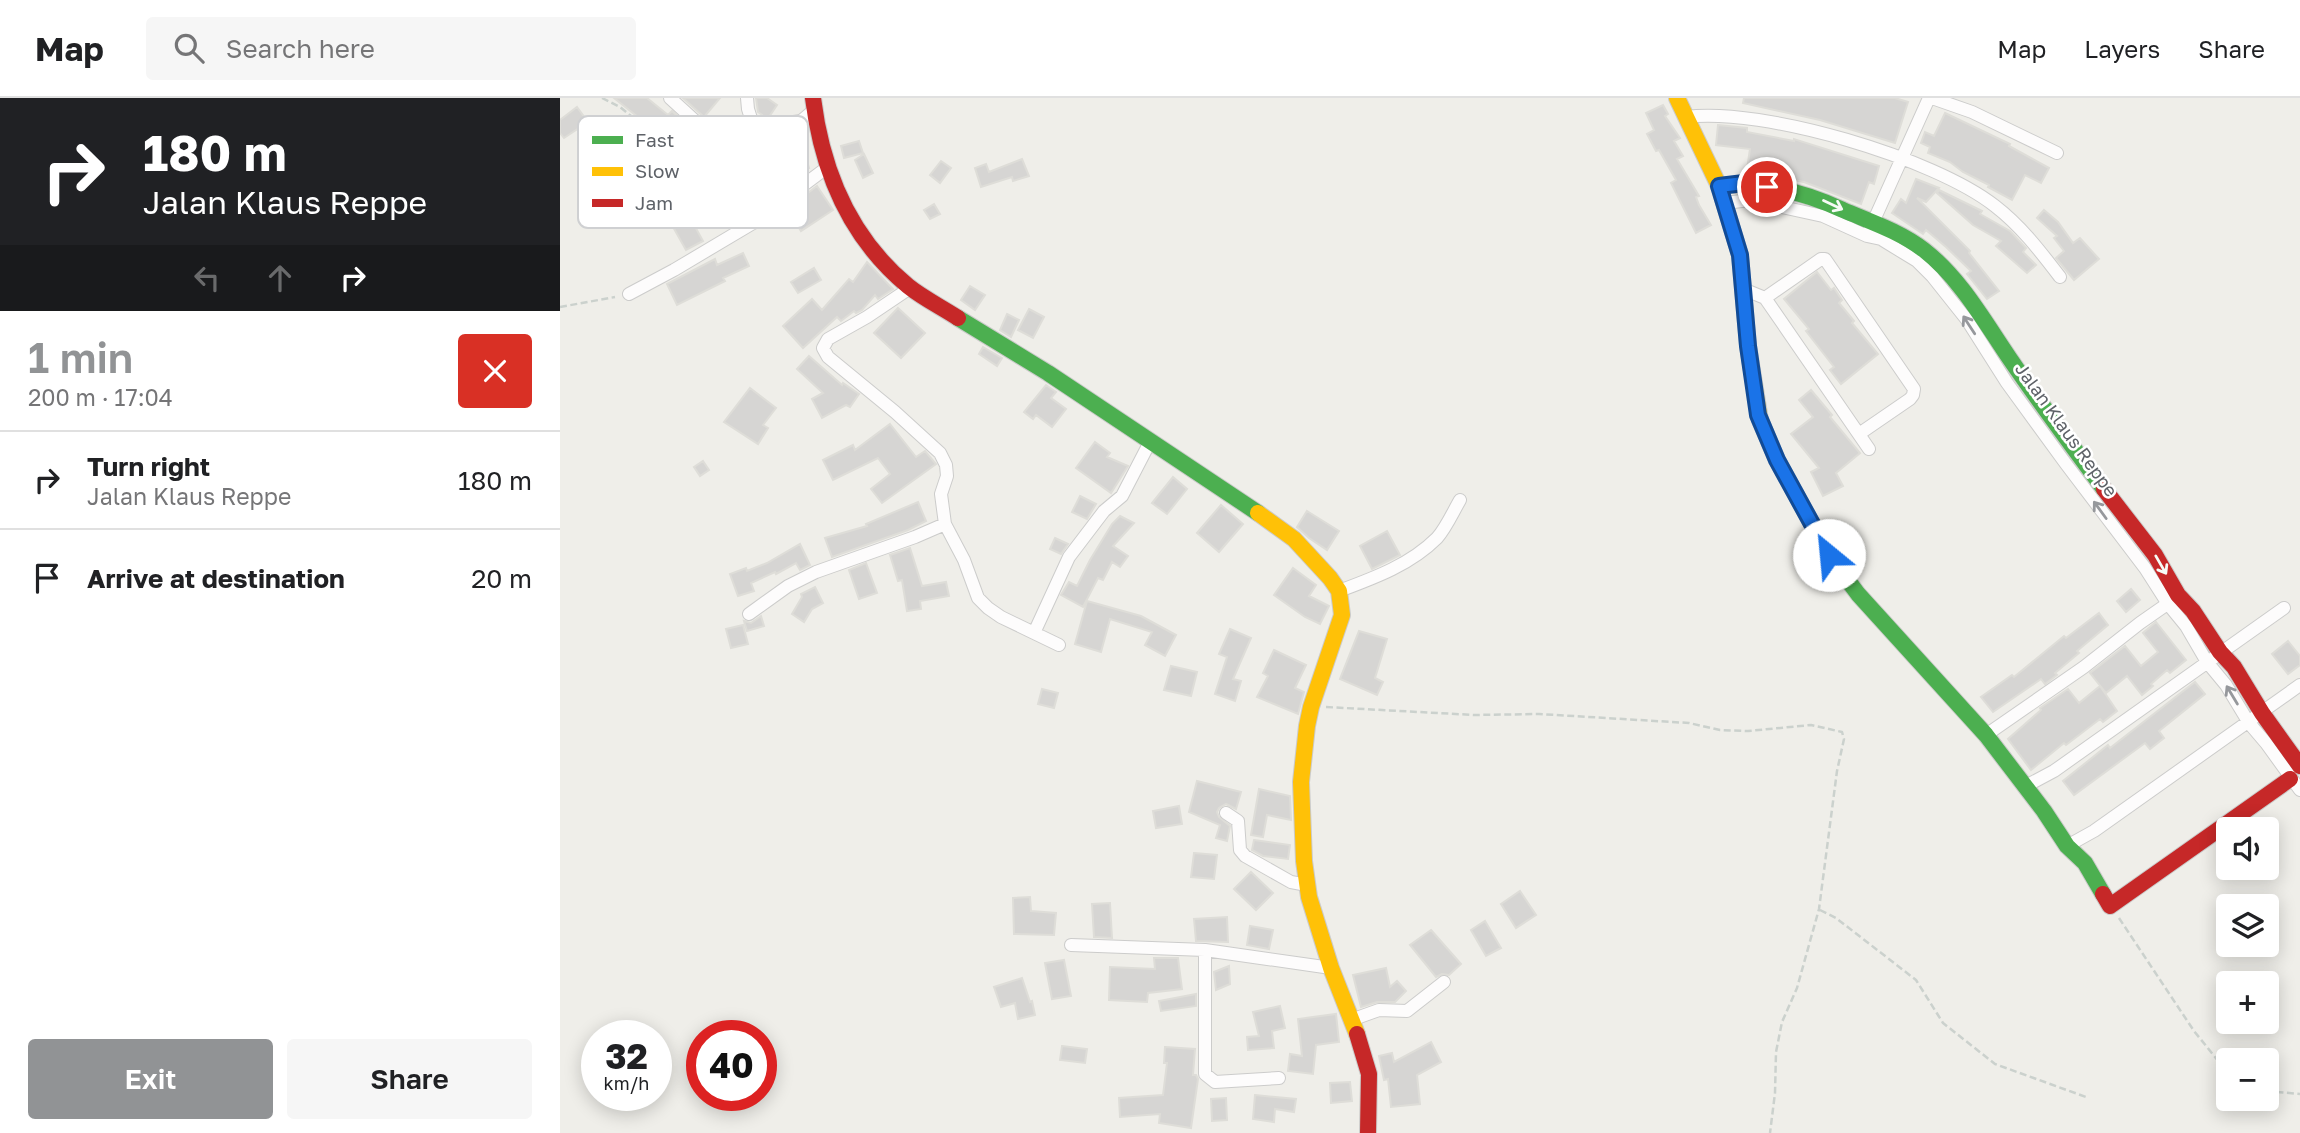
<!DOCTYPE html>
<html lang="en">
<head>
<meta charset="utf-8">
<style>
  body { margin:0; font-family:"Golos Text",sans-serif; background:#f6f6f6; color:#202124; height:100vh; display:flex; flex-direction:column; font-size:26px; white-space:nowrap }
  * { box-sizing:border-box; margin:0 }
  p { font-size:23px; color:#757577 }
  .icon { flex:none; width:38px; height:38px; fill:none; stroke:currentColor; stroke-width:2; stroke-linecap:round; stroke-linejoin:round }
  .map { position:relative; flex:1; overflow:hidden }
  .panel { display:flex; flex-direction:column; background:#fff; width:560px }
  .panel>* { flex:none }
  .guide { background:#202124; color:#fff; overflow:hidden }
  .buttons { position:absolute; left:1656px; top:719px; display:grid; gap:14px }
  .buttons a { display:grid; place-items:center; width:63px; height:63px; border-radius:7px; background:#fff; box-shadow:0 4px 18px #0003; font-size:35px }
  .speed { position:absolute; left:21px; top:922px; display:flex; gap:14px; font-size:35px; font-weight:700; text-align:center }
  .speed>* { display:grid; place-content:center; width:91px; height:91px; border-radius:50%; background:#fff; box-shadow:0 4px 18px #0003; line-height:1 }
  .speed small { font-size:18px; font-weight:400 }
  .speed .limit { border:10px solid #d22; background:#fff; color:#111 }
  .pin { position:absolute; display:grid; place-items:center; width:60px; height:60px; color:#fff; margin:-30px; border:4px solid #fff; border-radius:50%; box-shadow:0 2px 7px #0007 }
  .me { position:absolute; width:77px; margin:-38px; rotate:332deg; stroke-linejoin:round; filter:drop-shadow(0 0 5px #0008) }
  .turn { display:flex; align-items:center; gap:24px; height:147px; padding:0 28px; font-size:32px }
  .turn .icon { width:91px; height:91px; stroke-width:2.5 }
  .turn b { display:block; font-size:49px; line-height:60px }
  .lanes { display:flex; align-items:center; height:66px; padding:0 28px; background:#0003; justify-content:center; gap:35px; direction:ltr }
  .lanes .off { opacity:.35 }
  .round { display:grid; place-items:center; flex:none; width:74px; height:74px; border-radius:7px; background:#f6f6f6 }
  .headline { display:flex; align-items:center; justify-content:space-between; height:119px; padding:0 28px }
  h1 { font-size:42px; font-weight:600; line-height:52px; color:#919395 }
  .action { display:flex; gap:14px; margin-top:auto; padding:14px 28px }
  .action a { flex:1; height:80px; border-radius:7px; background:#919395; color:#fff; font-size:28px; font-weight:600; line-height:80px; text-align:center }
  .action a+a { background:#f6f6f6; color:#202124 }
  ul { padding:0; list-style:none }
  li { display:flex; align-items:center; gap:21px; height:98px; padding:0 28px; border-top:2px solid #e0e0e0 }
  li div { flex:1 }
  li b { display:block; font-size:26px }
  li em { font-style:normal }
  header { display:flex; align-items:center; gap:42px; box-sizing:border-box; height:98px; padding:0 35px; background:#fff; border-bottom:2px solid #e0e0e0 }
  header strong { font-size:33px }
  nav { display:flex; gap:38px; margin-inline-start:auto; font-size:24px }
  .search { width:490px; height:63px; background:#f6f6f6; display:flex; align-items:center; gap:18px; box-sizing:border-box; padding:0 24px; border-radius:7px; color:#757577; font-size:26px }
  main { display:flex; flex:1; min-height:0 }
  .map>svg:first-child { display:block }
</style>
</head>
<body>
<header>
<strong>Map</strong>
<div class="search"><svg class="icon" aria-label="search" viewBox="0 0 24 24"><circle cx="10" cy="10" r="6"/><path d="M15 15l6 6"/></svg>Search here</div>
<nav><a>Map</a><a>Layers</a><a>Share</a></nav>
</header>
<main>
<section class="panel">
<div class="guide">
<div class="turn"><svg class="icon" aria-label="right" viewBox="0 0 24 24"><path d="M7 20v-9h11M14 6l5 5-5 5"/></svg><div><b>180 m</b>Jalan Klaus Reppe</div></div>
<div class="lanes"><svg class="icon off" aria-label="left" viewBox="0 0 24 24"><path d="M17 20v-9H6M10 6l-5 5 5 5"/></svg><svg class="icon off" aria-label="ahead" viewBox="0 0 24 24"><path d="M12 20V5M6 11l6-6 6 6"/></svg><svg class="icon" aria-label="right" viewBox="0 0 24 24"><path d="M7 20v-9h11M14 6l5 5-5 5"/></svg></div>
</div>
<div class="headline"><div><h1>1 min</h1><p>200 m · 17:04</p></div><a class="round" style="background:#d93025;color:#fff"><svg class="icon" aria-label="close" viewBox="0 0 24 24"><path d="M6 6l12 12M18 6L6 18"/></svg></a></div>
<ul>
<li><svg class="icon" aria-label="right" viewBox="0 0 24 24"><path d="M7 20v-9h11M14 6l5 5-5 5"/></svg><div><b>Turn right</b><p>Jalan Klaus Reppe</p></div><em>180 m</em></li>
<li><svg class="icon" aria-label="arrive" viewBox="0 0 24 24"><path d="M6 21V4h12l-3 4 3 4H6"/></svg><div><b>Arrive at destination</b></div><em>20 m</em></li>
</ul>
<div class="action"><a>Exit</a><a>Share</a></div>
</section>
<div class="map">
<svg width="1740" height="1035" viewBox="0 0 1740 1035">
  <rect width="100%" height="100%" fill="#efeee9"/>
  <path fill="#d6d5d3" stroke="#deddd8" stroke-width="2" d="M 54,0 L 87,0 L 108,17 L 112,13 L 133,33 L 131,35 L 134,38 L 123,51 L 102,32 L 93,31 Z
    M 123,0 L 160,0 L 144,19 Z
    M 196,0 L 207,0 L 217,7 L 209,19 L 205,19 L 198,14 Z
    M 1184,0 L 1335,0 L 1348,4 L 1335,45 L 1260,22 L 1183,5 Z
    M 1103,7 L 1108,16 L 1105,18 L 1120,40 L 1114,43 L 1123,58 L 1117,61 L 1139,98 L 1136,99 L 1139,107 L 1151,127 L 1136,135 L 1111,85 L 1116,82 L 1099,52 L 1096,53 L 1087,36 L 1094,32 L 1086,15 Z
    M 17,9 L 28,24 L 4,40 L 0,35 L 0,22 Z
    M 1385,15 L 1450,46 L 1449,48 L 1489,70 L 1481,85 L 1465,77 L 1452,102 L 1428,89 L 1429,87 L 1403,74 L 1390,64 L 1368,55 L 1370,49 L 1361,45 L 1365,34 L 1374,38 Z
    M 1158,27 L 1187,30 L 1187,34 L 1234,43 L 1234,41 L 1319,68 L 1314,86 L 1309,84 L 1301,106 L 1244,84 L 1195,75 L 1195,73 L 1187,71 L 1190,51 L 1156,47 Z
    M 240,39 L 249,70 L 229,75 L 207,100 L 190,110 L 174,96 L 222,63 L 155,80 L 153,78 L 148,62 L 187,52 L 187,55 L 217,49 L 216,46 Z
    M 299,43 L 303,55 L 284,60 L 281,48 Z
    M 304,56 L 313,75 L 303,80 L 295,62 Z
    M 462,61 L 469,78 L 453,83 L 452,79 L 421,89 L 415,70 L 426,66 L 429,74 Z
    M 381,63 L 391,70 L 380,85 L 370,77 Z
    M 1356,81 L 1379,90 L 1366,104 L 1357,100 L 1410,153 L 1409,155 L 1439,193 L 1427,201 L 1407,176 L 1411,173 L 1386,149 L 1366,132 L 1363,136 L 1332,115 L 1341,101 L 1346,105 Z
    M 124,83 L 133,98 L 122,105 L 143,143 L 126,152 L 104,113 L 86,124 L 75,105 L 87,99 L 90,104 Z
    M 257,88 L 273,112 L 241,133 L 227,111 Z
    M 1379,92 L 1422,113 L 1420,116 L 1450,133 L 1466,150 L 1463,154 L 1476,167 L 1467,175 L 1436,148 L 1441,143 L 1413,127 L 1377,95 Z
    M 374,106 L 380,116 L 370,121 L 364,112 Z
    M 1484,112 L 1498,124 L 1513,145 L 1520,140 L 1539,161 L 1514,182 L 1496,160 L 1504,153 L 1494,140 L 1497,138 L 1477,120 Z
    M 183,155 L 189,168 L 163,180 L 165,183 L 117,207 L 107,186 L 155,161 L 157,167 Z
    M 307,164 L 333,191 L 318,201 L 315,197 L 302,212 L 296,215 L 294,213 L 281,223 L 277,219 L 243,250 L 223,228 L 252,201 L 262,212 L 289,181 L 293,184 Z
    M 254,170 L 261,182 L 238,195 L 231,184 Z
    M 1257,174 L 1271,192 L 1274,190 L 1282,202 L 1279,205 L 1294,223 L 1292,225 L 1318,256 L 1281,286 L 1270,272 L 1274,269 L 1246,233 L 1249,231 L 1224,201 Z
    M 410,188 L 425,197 L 415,212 L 401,202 Z
    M 338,210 L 365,235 L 341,260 L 314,235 Z
    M 469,211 L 484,219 L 473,240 L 458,232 Z
    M 447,216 L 459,222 L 451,239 L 440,232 Z
    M 423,249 L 442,260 L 437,268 L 419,256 Z
    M 249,258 L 282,287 L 283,285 L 299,296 L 290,309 L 286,307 L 262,320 L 252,301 L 263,295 L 237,271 Z
    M 486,287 L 496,294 L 491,300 L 506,311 L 492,329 L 476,317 L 473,321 L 464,314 Z
    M 190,290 L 216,310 L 203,327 L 208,330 L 198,346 L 164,324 Z
    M 1251,292 L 1272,317 L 1270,319 L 1300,355 L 1276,375 L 1283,388 L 1263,398 L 1251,374 L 1259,370 L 1231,336 L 1253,319 L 1239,302 Z
    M 330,326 L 356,359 L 365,353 L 376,366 L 322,405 L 311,391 L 330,376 L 318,360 L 273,382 L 263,362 L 293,347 L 295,352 Z
    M 535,344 L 550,355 L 547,359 L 568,368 L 551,395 L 516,370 Z
    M 143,363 L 149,372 L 140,378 L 134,369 Z
    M 613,379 L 627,391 L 607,416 L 592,405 Z
    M 520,398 L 536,406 L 527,421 L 512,414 Z
    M 358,404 L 366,423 L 348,432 L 272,459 L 265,440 L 307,428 L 306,426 Z
    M 661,407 L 683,426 L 659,454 L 637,435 Z
    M 747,413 L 779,433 L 767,452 L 749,440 L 737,429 Z
    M 560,418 L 574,425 L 553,448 L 568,458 L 560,469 L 552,464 L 543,482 L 538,480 L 523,509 L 501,497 L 509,484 L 517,488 L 530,462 L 552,426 Z
    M 827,433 L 840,457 L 812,471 L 800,448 Z
    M 495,440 L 508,446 L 501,456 L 490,451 Z
    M 240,446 L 250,467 L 240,472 L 236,465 L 216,476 L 215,474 L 191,485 L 194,493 L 178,498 L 170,476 L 186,470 L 187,473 L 207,465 Z
    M 350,450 L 362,488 L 386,484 L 389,498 L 360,503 L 361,511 L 347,513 L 342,482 L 338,483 L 330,457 Z
    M 306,465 L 317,495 L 299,501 L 289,472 Z
    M 733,470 L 756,487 L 749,498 L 769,508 L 760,526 L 745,519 L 714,497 Z
    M 255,489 L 263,505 L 252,511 L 244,524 L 232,516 L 242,499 L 241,496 Z
    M 1571,491 L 1580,502 L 1566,514 L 1557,503 Z
    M 527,503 L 581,518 L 616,537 L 605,558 L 585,547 L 592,534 L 550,521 L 541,554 L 515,546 Z
    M 1539,515 L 1548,527 L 1517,553 L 1519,555 L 1495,575 L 1497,577 L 1485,586 L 1481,581 L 1433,614 L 1421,599 L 1452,577 L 1454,579 L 1504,538 L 1506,540 Z
    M 201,518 L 204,528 L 187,533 L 184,523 L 191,525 Z
    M 1596,524 L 1626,562 L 1610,575 L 1607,572 L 1591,586 L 1593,588 L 1582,597 L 1567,578 L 1546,595 L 1530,575 L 1565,548 L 1581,568 L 1598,554 L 1583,535 Z
    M 183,527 L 188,546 L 171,550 L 166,531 Z
    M 670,531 L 691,540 L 673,581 L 681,583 L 675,603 L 655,596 L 667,559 L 659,556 Z
    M 799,533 L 827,541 L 815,580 L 823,584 L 817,597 L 780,581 Z
    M 1728,543 L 1740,558 L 1740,567 L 1728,576 L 1712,556 Z
    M 714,552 L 746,567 L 735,590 L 744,594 L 738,616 L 697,599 L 708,578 L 703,575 Z
    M 611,568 L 637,574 L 631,598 L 604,592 Z
    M 1635,584 L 1645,596 L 1599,633 L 1604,640 L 1590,651 L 1585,645 L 1514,697 L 1503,683 L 1548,647 L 1550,650 Z
    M 1540,588 L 1557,613 L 1543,624 L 1540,621 L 1506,647 L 1504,645 L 1471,672 L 1448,641 L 1481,612 L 1480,610 L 1508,591 L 1519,605 Z
    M 482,591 L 498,595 L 494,610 L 478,606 Z
    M 637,683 L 681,694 L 676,711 L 666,706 L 659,710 L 657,714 L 659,719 L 670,728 L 667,743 L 656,740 L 660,727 L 629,714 Z
    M 699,691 L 730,698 L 731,722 L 707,717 L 703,739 L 691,737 Z
    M 619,708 L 622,726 L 596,730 L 593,713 Z
    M 694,742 L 730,747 L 728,761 L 703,758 L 692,752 Z
    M 634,755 L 657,757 L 654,781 L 631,779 Z
    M 691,774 L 713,795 L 696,812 L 674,791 Z
    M 960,793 L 976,817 L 956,830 L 941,806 Z
    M 470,799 L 471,813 L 496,815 L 494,837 L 454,836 L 453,800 Z
    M 550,805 L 552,840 L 534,839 L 532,806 Z
    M 667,819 L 668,844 L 636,843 L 634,821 Z
    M 925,823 L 941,850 L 926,858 L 911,832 Z
    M 690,828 L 713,832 L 709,851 L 687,847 Z
    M 871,832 L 901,866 L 889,877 L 882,876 L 876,879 L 850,847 Z
    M 594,860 L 618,860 L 622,891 L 588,895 L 587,904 L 549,902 L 550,869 L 595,871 Z
    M 504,862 L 511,898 L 492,901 L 485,865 Z
    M 669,868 L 670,886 L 656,892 L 654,874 Z
    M 826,870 L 830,889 L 837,883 L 846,893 L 835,904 L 817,904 L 801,909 L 793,877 Z
    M 462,880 L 470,904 L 472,903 L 475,917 L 458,921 L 455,905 L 441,909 L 434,889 Z
    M 636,896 L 636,908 L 601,913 L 599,903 Z
    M 720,908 L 725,930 L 712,933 L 714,950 L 688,952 L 687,939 L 699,938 L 693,914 Z
    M 776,916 L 779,944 L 756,947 L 753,976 L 728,973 L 730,956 L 742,958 L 738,921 Z
    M 871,944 L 881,964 L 857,977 L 860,1006 L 831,1009 L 828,981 L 824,982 L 819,958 L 832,955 L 834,964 Z
    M 502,948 L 527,951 L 525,965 L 500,962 Z
    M 605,949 L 635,951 L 633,977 L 636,977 L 638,981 L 631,1030 L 599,1025 L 600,1016 L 560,1019 L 559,1000 L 603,997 L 607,965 L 604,965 Z
    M 790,984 L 792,1003 L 771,1005 L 770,985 Z
    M 695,997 L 736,1001 L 734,1014 L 715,1011 L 714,1024 L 693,1021 Z
    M 666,1000 L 667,1022 L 652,1023 L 651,1001 Z"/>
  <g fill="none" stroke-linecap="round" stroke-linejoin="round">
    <defs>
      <path id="street" d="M 110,0 L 145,32 L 155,35 L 241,23 L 254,12
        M 187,0 L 188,11 L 194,30
        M 1372,0 L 1412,14 L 1497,55
        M 1126,19 C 1203,9 1374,60 1435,108 C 1461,128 1480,153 1500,179
        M 96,39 L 193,125
        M 1165,105 L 1190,102 L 1263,118 L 1307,138 L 1321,141 L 1357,163 L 1372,178 L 1407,222 L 1447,285 L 1506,366 L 1585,470 L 1608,506 L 1626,528 L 1647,564 L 1666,587 L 1689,625 L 1706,645 L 1740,692
        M 1310,131 L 1369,0
        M 350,190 L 307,219 L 268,241 L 263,250 L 268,259 L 335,314 L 380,355 L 386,367 L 387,378 L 381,396 L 385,426 L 404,462 L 418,500 L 428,510 L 441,519 L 499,547
        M 1183,191 L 1205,200 L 1309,351
        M 69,196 L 114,172 L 193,125 L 265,71
        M 1205,200 L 1261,161 L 1265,161 L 1354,291 L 1353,297 L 1350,301 L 1299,336
        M 779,493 C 814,480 850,467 877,440 C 886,430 893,414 900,402
        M 189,516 L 228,488 L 256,474 L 355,439 L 385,426
        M 474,535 L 509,459 L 544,413 L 562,398 L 591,342
        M 1426,637 L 1524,569 L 1580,525 L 1613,502
        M 1464,689 L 1494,673 L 1724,510
        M 666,715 L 678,723 L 680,752 L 685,758 L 731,784 L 747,787
        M 1507,748 L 1534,733 L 1740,587
        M 511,847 L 645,852 L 771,870
        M 645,852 L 645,976 L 655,984 L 719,980
        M 791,922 L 819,912 L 847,913 L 884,884"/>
      <path id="fast" d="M 1159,88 C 1202,83 1244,94 1283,112 C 1311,124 1339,133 1364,152 C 1401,181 1424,223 1450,261 C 1480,305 1512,348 1544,391
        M 398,220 L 488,275 L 698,415
        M 1200,322 L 1217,362 L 1269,457 L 1298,496 L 1426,637 L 1484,713 L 1507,748 L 1525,765 L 1543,796"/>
      <path id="slow" d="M 1117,0 L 1159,88 L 1180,157 L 1188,248 L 1200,322
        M 698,415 L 734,441 L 770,480 L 779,493 L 782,517 L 751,609 L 747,628 L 741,684 L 744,763 L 749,799 L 771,870 L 797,936"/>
      <path id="jam" d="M 253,0 C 262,73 290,140 348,188 C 363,200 381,209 398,220
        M 1544,391 L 1595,457 L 1618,497 L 1633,513 L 1660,554 L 1674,569 L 1702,615 L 1740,668
        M 1543,796 L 1550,808 L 1730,681
        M 797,936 L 809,976 L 808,1035"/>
    </defs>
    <use href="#street" stroke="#cccccb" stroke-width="14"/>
    <use href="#fast" stroke="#cbcbca" stroke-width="18"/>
    <use href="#slow" stroke="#cbcbca" stroke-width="18"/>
    <use href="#jam" stroke="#cbcbca" stroke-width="18"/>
    <path stroke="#cbd1cd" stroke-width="2.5" stroke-dasharray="7 3.5" stroke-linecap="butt" d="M 42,0 L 60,9 L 86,30
      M 0,209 L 55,199
      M 766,609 L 915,617 L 979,616 L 1129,625 L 1160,632 L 1188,633 L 1251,627 L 1282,634 L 1284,641 L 1277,673 L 1259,811 L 1237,890 L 1222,924 L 1216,954 L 1215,995 L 1210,1035
      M 1260,812 L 1276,820 L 1356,882 L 1383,925 L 1435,966 L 1526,999
      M 1559,820 L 1634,933 L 1668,975
      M 1706,993 L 1740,996"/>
    <use href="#street" stroke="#fdfcfc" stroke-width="12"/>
    <use href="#fast" stroke="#4caf50" stroke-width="16"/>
    <use href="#slow" stroke="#ffc107" stroke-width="16"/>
    <use href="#jam" stroke="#c62828" stroke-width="16"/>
  </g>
  <defs><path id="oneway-shaft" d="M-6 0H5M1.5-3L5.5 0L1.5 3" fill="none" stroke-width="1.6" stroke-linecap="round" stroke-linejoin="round" transform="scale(1.75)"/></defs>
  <g stroke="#f6fbf6">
    <use href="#oneway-shaft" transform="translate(1273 107) rotate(25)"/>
    <use href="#oneway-shaft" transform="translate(1601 467) rotate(60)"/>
  </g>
  <g stroke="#96989c">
    <use href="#oneway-shaft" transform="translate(1409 227) rotate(-123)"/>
    <use href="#oneway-shaft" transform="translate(1540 412) rotate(-126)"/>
    <use href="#oneway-shaft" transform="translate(1672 597) rotate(-121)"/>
  </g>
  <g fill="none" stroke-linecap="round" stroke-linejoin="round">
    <defs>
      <path id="route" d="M 1207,89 L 1184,85 L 1159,88 L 1180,157 L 1188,248 L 1198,317 L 1217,362 L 1269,457"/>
    </defs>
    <use href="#route" stroke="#114b97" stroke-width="18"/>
    <use href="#route" stroke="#1a73e8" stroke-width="12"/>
  </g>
  <g text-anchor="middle" stroke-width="5" stroke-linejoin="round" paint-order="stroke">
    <g font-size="18" fill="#5e6268" stroke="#fff">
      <text transform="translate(1506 332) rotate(54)" y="6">Jalan Klaus Reppe</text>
    </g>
  </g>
  <rect x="18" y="18" width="230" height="112" rx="10" fill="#fff" stroke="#cfd0d2" stroke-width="2"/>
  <rect x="32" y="38" width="31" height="8" fill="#4caf50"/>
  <rect x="32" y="69" width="31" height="9" fill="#ffc107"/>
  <rect x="32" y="101" width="31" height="8" fill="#c62828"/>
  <g font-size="19" fill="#5e6268">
    <text x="75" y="49">Fast</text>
    <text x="75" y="80">Slow</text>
    <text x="75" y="112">Jam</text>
  </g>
</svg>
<div class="buttons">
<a><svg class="icon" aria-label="sound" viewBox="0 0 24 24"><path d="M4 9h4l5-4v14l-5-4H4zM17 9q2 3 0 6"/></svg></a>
<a><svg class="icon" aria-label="layers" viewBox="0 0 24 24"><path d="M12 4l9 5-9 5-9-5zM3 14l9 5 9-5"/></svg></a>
<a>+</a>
<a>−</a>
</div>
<div class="speed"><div>32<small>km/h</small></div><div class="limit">40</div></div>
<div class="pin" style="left:1207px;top:89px;background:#d93025"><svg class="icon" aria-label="arrive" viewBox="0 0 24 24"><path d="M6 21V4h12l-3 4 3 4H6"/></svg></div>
<svg class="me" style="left:1269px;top:457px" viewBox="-20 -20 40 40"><circle r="19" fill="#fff"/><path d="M0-13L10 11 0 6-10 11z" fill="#1a73e8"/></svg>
</div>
</main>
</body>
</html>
